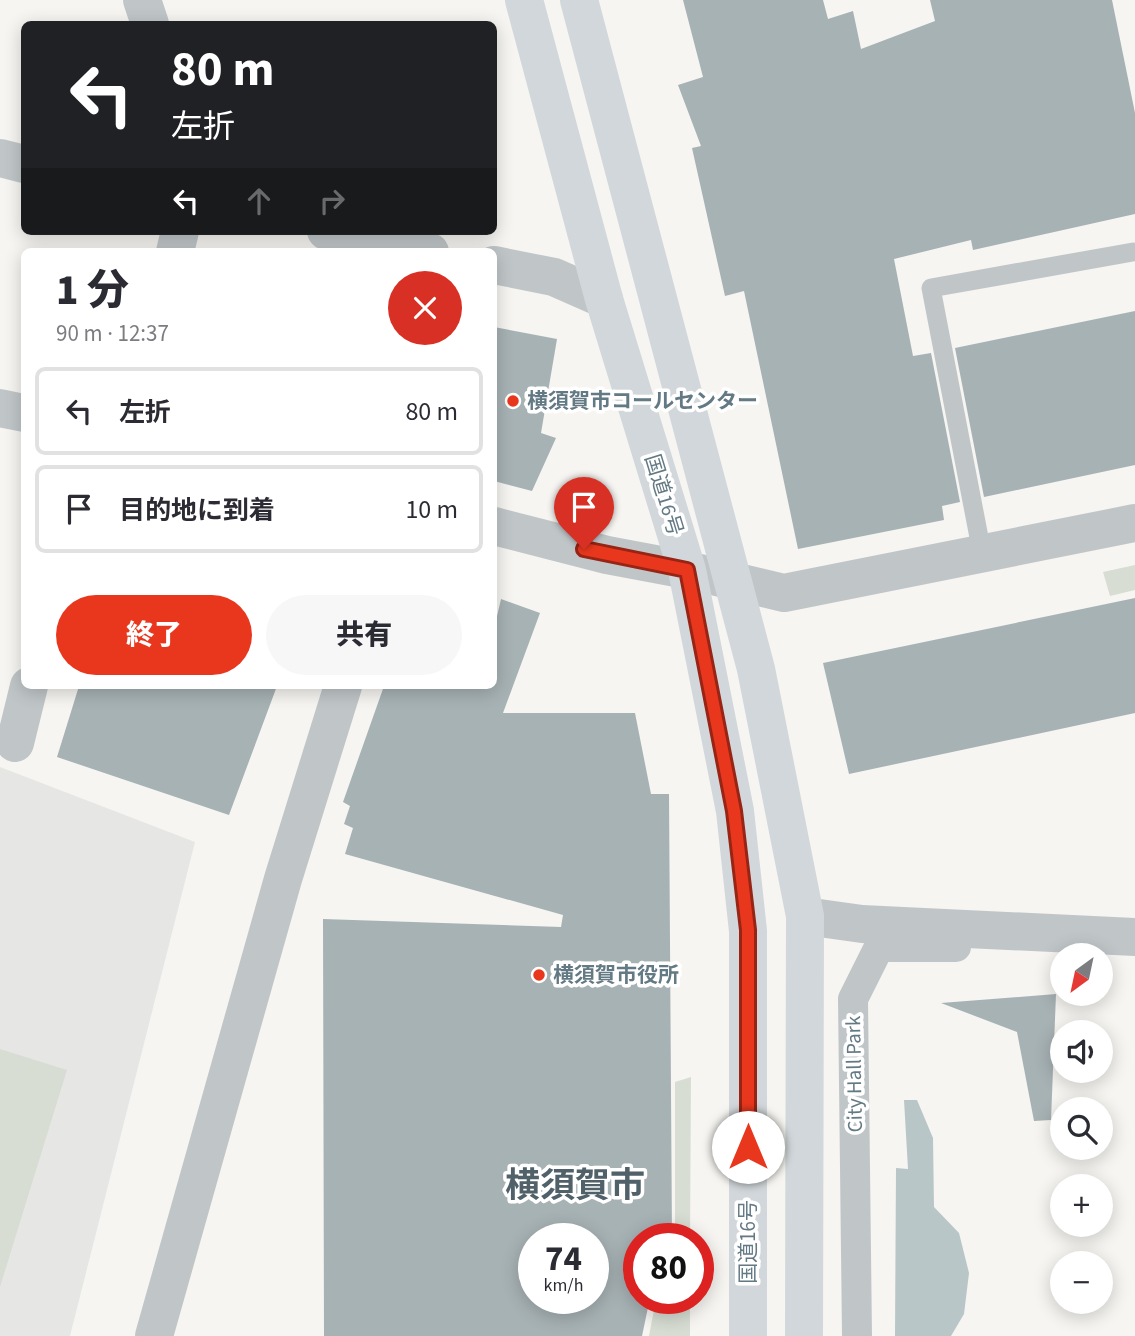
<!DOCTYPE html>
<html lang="ja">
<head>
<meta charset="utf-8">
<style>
  body { margin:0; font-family:"Source Sans 3","Noto Sans JP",sans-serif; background:#f7f7f7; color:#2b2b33; height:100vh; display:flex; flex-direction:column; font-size:26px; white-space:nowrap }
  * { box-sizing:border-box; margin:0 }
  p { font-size:23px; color:#7c7c81 }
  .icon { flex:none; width:38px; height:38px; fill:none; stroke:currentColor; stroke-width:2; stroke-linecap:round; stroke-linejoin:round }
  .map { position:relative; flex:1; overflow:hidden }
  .side { position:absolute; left:21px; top:248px; width:476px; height:441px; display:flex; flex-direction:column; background:#fff; border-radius:10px; box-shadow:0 4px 18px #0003 }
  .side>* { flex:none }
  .guide { position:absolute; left:21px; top:21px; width:476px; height:214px; border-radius:10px; box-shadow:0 4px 18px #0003; background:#202124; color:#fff; overflow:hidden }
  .needle { width:46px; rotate:213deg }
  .buttons { position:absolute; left:1050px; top:943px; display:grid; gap:14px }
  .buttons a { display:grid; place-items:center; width:63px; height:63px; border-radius:50%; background:#fff; box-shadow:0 4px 18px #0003; font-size:35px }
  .speed { position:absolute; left:518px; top:1223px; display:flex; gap:14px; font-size:35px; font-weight:700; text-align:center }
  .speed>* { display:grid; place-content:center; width:91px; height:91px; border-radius:50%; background:#fff; box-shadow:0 4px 18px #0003; line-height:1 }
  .speed small { font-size:18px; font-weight:400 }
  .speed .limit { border:10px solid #d22; background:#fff; color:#111 }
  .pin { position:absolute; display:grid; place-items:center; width:60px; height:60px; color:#fff; margin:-72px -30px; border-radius:50% 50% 50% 0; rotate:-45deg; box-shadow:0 0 7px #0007 }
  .pin .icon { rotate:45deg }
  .me { position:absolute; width:77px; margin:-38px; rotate:0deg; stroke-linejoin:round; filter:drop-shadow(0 0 5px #0008) }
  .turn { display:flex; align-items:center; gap:24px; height:147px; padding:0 35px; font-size:32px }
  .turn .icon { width:91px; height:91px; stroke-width:2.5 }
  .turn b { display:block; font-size:49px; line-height:60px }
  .lanes { display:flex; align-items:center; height:66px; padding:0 35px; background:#0003; justify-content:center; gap:35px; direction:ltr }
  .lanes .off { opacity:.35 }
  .round { display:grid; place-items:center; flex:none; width:74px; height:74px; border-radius:37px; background:#f7f7f7 }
  .headline { display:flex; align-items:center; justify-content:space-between; height:119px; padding:0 35px }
  h1 { font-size:42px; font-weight:800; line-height:52px }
  .button { display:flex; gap:14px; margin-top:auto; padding:14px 35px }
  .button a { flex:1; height:80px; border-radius:42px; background:#e9371e; color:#fff; font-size:28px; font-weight:800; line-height:80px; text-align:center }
  .button a+a { background:#f7f7f7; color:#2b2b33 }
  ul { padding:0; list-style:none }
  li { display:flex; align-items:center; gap:21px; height:88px; margin:0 14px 10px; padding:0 21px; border:4px solid #e1e1e2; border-radius:10px }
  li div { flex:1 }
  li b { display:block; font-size:26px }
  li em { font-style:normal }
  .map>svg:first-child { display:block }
</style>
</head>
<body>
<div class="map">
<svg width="1135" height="1336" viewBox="0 0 1135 1336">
  <rect width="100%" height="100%" fill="#f6f5f1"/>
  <path fill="#e6e7e5" d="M 0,767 L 195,842 L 70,1336 L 0,1336 Z"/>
  <path fill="#d7ddd2" d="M 1135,565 L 1135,590 L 1110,596 L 1103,572 Z
    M 0,1049 L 67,1070 L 0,1287 Z
    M 691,1077 L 690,1239 L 675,1239 L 675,1082 Z
    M 656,1299 L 690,1299 L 690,1336 L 649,1336 Z"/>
  <path fill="#b8c6c8" d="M 904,1100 L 917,1100 L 933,1138 L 934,1207 L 959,1233 L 969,1273 L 964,1314 L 951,1336 L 895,1336 L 896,1168 L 908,1169 Z"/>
  <path fill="#a7b2b5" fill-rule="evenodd" d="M 683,0 L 823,0 L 828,19 L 853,11 L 861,49 L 935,21 L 930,0 L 1112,0 L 1135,113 L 1135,214 L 973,250 L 971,240 L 894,259 L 913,356 L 931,353 L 960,502 L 942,506 L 944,520 L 798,549 L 744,291 L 725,296 L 692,148 L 701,146 L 678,85 L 703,77 Z
    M 1135,311 L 1135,465 L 984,497 L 955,348 Z
    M 494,327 L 557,339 L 541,433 L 556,438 L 532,491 L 494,481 Z
    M 1135,598 L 1135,713 L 849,774 L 823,663 Z
    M 501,599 L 540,613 L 503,713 L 635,713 L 651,794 L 669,794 L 672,1239 L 639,1239 L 639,1298 L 650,1298 L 642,1336 L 324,1336 L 323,919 L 561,927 L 563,915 L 345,854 L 353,828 L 344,824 L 350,806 L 343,802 L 384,686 L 494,686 L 494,629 ZM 534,1239 L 593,1239 L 593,1298 L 534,1298 Z
    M 79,686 L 277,686 L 229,815 L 57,757 Z
    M 1056,994 L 1051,1120 L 1034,1121 L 1017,1032 L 941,1003 Z"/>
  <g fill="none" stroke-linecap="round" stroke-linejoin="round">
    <path stroke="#c0c6c8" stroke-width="19" d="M 982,553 L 931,288 L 1133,252"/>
    <path stroke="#c0c6c8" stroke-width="30" d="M 857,1336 L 853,999 L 879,947 L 956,947"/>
    <path stroke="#c0c6c8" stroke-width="38" d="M 142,0 L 150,24
      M 0,158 L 24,164
      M 326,231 L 430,252
      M 175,252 L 180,231
      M 494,265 L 554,277 L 604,299
      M 687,570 L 784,593 L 1135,523
      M 15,743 L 29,686
      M 805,916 L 862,924 L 1135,937
      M 154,1336 L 283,879 L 343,686"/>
    <path stroke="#c0c6c8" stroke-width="38" d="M 0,408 L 24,413
      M 494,526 L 607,555 L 687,570"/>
    <path stroke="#d1d7da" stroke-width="38" d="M 524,0 L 604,299 L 687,570 L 735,811 L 748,931 L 748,1336
      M 579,0 L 756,669 L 805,916 L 804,1336"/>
  </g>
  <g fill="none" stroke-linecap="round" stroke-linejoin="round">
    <defs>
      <path id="route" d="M 584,549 L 687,570 L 734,811 L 748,930 L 748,1147"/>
    </defs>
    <use href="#route" stroke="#972414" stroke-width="18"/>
    <use href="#route" stroke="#e9371e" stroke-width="12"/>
  </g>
  <g fill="#e9371e" stroke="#fff" stroke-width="2.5">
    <circle cx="513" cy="401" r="7"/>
    <circle cx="539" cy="975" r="7"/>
  </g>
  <g text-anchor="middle" stroke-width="7" stroke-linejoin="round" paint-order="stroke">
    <g font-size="21" font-weight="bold" fill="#637984" stroke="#fff" text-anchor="start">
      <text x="527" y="408">横須賀市コールセンター</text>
      <text x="553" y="982">横須賀市役所</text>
    </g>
    <g font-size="21" fill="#637984" stroke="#fff">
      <text transform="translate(664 495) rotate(73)" y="7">国道16号</text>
      <text transform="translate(854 1074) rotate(-91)" y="7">City Hall Park</text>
      <text transform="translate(748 1242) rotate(-90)" y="7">国道16号</text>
    </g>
    <g font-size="35" font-weight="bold" fill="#516169" stroke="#fff">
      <text x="575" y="1197">横須賀市</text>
    </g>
  </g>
</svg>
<div class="buttons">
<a><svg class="needle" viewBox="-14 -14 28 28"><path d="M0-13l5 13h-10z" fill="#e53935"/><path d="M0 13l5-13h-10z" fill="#7c7c81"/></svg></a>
<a><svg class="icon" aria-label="sound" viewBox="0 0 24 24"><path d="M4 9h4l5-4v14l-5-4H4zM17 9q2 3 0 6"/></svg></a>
<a><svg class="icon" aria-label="search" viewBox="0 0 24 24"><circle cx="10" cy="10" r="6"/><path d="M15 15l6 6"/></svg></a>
<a>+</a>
<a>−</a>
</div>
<div class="speed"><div>74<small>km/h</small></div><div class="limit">80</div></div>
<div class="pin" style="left:584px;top:549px;background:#d93025"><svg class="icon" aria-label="arrive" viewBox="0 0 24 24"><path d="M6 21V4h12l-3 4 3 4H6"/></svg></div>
<svg class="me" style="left:748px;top:1147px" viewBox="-20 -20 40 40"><circle r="19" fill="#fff"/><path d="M0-13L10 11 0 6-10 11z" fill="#e9371e"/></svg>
<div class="guide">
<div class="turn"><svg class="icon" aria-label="left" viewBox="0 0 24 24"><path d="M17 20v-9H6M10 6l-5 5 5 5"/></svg><div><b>80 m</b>左折</div></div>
<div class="lanes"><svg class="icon" aria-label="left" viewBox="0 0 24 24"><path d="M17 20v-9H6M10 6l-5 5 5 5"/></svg><svg class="icon off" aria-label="ahead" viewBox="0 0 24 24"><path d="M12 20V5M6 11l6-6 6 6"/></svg><svg class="icon off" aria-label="right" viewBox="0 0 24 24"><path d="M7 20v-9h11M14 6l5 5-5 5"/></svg></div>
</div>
<section class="side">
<div class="headline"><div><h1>1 分</h1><p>90 m · 12:37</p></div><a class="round" style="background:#d93025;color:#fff"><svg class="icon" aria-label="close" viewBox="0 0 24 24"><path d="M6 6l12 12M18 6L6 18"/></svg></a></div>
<ul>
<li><svg class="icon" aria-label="left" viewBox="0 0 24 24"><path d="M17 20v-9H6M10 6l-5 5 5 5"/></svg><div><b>左折</b></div><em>80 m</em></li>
<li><svg class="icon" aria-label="arrive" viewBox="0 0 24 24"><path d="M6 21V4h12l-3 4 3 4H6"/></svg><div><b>目的地に到着</b></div><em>10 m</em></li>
</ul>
<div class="button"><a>終了</a><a>共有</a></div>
</section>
</div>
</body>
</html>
